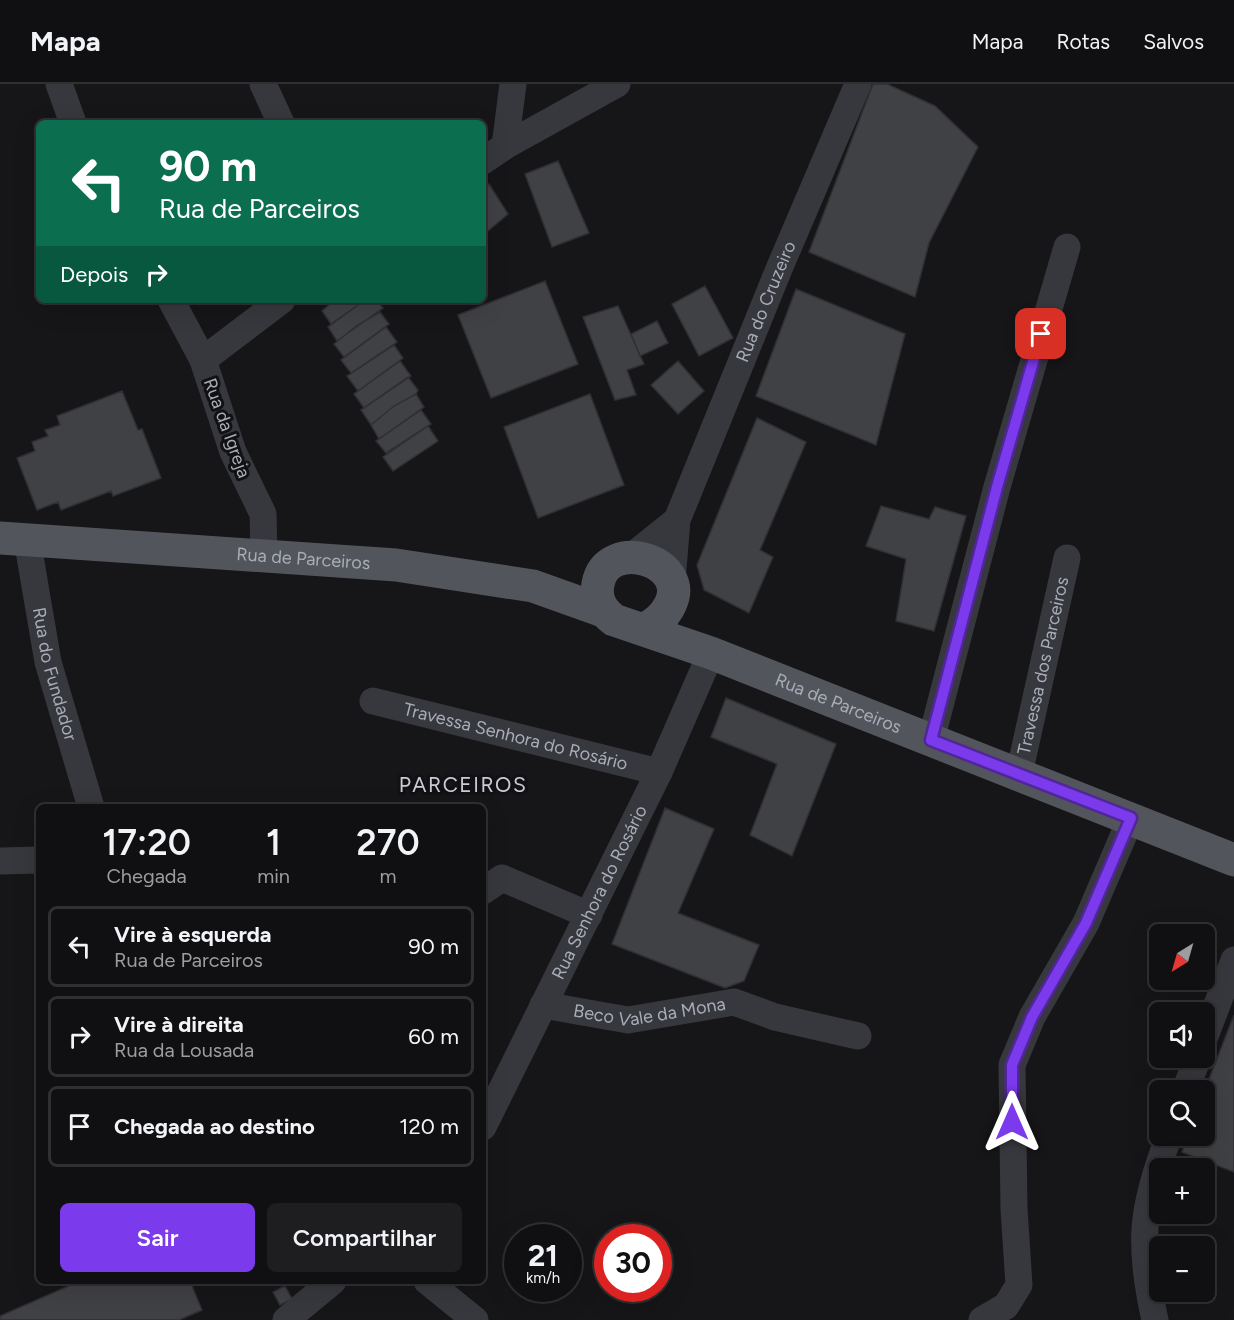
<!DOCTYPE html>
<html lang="pt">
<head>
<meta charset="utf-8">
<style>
  body { margin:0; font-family:Figtree,sans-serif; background:#1e1e20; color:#f1f3f6; height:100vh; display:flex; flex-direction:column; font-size:22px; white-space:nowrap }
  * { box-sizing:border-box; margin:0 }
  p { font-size:20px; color:#9c9d9f }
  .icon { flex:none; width:33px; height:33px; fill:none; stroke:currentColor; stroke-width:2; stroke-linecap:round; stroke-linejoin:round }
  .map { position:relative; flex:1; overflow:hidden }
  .sheet { position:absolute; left:36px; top:720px; width:450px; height:480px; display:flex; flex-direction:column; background:#101012; border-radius:9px; box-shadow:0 6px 24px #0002,0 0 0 2px #303032 }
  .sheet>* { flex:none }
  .banner { position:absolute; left:36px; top:36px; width:450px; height:183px; border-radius:9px; box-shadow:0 6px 24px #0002,0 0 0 2px #303032; background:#0b6e4f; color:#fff; overflow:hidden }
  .needle { width:39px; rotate:217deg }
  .buttons { position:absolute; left:1149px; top:840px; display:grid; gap:12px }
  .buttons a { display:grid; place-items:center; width:66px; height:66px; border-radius:9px; background:#101012; box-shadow:0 6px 24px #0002,0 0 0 2px #303032; font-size:30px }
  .speed { position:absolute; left:504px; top:1140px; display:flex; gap:12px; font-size:30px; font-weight:700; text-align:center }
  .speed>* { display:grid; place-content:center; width:78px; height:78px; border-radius:50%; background:#101012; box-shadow:0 6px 24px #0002,0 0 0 2px #303032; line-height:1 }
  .speed small { font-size:15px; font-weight:400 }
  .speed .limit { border:9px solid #d22; background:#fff; color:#111 }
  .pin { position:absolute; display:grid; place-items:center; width:51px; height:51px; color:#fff; margin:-26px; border-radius:12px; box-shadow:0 3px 9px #0006 }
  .me { position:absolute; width:66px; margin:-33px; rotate:0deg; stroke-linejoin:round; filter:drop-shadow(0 0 4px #0008) }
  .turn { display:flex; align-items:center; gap:21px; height:126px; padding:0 24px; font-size:27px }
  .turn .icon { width:78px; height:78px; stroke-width:2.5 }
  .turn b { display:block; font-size:42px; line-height:51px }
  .then { display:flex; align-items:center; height:57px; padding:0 24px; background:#0003; gap:12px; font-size:22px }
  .eta { display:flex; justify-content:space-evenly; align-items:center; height:102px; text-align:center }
  .eta b { font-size:36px; font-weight:600; line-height:42px }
  .primary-button { display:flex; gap:12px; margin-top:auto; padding:12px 24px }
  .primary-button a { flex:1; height:69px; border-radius:9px; background:#7c3aed; color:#fff; font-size:24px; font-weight:600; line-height:69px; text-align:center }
  .primary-button a+a { background:#1e1e20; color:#f1f3f6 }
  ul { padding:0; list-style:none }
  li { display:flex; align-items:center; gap:18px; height:81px; margin:0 12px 9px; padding:0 12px; border:3px solid #303032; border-radius:9px }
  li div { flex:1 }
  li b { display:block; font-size:22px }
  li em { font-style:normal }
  header { display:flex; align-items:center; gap:36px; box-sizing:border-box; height:84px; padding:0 30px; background:#101012; border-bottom:2px solid #303032 }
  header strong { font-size:28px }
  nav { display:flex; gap:33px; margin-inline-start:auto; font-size:21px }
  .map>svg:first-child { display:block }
</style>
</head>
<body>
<header>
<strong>Mapa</strong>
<nav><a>Mapa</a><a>Rotas</a><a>Salvos</a></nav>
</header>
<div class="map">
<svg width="1234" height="1236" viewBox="0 0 1234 1236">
  <rect width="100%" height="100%" fill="#161618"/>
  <path fill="#404145" stroke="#303034" stroke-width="1.5" d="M 873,0 L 887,0 L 935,22 L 978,63 L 929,159 L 915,213 L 809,168 Z
    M 558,77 L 589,149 L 552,163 L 525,90 Z
    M 489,100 L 508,130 L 483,151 L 483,105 Z
    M 545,197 L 578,280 L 491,314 L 458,231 Z
    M 705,202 L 733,254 L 699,272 L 672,220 Z
    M 796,205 L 905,250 L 876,361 L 756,312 Z
    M 335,216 L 365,216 L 331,240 L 322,227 Z
    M 365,216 L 376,216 L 383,224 L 337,257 L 328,243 Z
    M 618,222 L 644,280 L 627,286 L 636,311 L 615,316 L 583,233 Z
    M 380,228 L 389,240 L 344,273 L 334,260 L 356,242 Z
    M 657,237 L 668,259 L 640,272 L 631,250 Z
    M 386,243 L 397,258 L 351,289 L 341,276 Z
    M 394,261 L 403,274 L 358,307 L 347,292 Z
    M 400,277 L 411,292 L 364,324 L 354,310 Z
    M 678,277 L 704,307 L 678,330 L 651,301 Z
    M 408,293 L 418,306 L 416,310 L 394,322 L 371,341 L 361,326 Z
    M 122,307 L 138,346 L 142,345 L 161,394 L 113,412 L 111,407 L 61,426 L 58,418 L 37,426 L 17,374 L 35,367 L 32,358 L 48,352 L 45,346 L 60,341 L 57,332 Z
    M 416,310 L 424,323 L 379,355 L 371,341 L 394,322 Z
    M 590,310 L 624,401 L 538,434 L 504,343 Z
    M 421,326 L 431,340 L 386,369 L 376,357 Z
    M 757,334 L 806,358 L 760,466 L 773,473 L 749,529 L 704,506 L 697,481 Z
    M 428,342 L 438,357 L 393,387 L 383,373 Z
    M 881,422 L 929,435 L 935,423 L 966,432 L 934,547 L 896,537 L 906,475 L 866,462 Z
    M 726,614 L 836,660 L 792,772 L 750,751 L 777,680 L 711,653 Z
    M 665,724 L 714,745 L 678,829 L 759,861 L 744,897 L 725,904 L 612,860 Z
    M 1234,931 L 1234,1088 L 1182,1068 L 1188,1052 L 1204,1052 L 1204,1008 Z
    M 80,1197 L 190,1197 L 202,1226 L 179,1236 L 0,1236 L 0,1232 Z
    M 285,1202 L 292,1215 L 280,1221 L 273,1208 Z"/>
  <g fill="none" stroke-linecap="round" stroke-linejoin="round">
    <g stroke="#37383d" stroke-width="27">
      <path d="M 59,0 L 73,39"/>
      <path d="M 263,0 L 281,39"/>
      <path d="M 505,62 L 513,0"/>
      <path d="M 483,77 L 505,62 L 617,0"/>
      <path d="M 171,216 L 203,276"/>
      <path id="s1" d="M 27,455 L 48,578 L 91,723"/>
      <path d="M 264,472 L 263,430 L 233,368 L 203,276 L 282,216"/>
      <path d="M 632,472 L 677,436"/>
      <path id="s2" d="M 672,497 L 677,436 L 779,185 L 858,0"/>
      <path id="s3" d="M 373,617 L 659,688"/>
      <path d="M 931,656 L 997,403 L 1067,163"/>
      <path id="s4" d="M 1019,690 L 1067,474"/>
      <path d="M 0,777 L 39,776"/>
      <path d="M 483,807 L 502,794 L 589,831"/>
      <path id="s5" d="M 543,921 L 628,936 L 734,918 L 775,933 L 858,952"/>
      <path d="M 1204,955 L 1234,876"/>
      <path d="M 1185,1006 L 1198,974"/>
      <path id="s6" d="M 483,1043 L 659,688 L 711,569"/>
      <path d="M 427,1197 L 475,1236"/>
      <path d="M 286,1236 L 333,1197"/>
      <path d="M 982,1236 L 1006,1222 L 1019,1201 L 1014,1125 L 1012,981 L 1032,933 L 1086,839 L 1131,734"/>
      <path d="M 1155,1236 C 1138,1160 1141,1125 1169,1052"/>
    </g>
    <g stroke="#53555c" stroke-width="33">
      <path id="s7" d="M 0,454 L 396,481 L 533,502 L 603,527"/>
      <path id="s8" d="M 644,545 C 656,540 664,533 670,521 C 692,477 607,451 598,500 C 595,516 602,527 614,536 L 711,569 L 1234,776"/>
    </g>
  </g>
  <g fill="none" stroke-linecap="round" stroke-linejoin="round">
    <defs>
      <path id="route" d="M 1012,1038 L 1012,981 L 1032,933 L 1086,839 L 1131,734 L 931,656 L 997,403 L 1041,250"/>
    </defs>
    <use href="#route" stroke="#51269a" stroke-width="15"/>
    <use href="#route" stroke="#7c3aed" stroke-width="10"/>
  </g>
  <g text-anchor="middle" stroke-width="6" stroke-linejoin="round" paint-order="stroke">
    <g font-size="18" fill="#a8adb8" stroke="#111113">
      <text dy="6" stroke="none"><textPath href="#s2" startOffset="297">Rua do Cruzeiro</textPath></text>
      <text transform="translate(227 344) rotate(70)" y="6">Rua da Igreja</text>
      <text dy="6" stroke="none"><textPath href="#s7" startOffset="304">Rua de Parceiros</textPath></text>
      <text dy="6" stroke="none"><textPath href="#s4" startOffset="111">Travessa dos Parceiros</textPath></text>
      <text dy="6" stroke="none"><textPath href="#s1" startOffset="138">Rua do Fundador</textPath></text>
      <text dy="6" stroke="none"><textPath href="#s8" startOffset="438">Rua de Parceiros</textPath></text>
      <text dy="6" stroke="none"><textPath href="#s3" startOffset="147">Travessa Senhora do Rosário</textPath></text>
      <text dy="6" stroke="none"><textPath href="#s6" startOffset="262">Rua Senhora do Rosário</textPath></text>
      <text dy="6" stroke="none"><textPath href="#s5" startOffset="108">Beco Vale da Mona</textPath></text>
    </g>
    <g font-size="21" letter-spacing="1.5" fill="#c9ccd4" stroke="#111113">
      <text x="463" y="708">PARCEIROS</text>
    </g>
  </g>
</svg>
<div class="buttons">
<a><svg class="needle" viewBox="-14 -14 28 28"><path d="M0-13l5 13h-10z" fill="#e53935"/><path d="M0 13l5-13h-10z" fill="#9c9d9f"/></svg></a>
<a><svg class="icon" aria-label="sound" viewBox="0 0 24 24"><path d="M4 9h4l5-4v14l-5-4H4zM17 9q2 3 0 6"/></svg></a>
<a><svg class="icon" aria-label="search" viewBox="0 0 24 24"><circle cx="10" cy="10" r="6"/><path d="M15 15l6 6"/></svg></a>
<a>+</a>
<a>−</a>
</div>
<div class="speed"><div>21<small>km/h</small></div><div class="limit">30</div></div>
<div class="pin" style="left:1041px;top:250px;background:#d93025"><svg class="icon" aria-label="arrive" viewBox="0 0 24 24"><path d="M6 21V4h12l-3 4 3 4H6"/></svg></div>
<svg class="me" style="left:1012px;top:1038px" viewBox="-20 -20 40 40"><path d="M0-17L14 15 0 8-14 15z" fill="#7c3aed" stroke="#fff" stroke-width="4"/></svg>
<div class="banner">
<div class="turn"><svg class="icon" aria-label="left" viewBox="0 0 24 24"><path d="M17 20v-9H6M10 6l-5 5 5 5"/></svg><div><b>90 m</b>Rua de Parceiros</div></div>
<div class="then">Depois<svg class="icon" aria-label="right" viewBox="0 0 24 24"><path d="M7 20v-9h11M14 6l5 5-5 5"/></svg></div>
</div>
<section class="sheet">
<div class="eta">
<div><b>17:20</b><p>Chegada</p></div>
<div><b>1</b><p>min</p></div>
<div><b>270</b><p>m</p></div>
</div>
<ul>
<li><svg class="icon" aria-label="left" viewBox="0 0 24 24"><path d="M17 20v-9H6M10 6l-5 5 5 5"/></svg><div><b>Vire à esquerda</b><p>Rua de Parceiros</p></div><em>90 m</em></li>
<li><svg class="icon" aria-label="right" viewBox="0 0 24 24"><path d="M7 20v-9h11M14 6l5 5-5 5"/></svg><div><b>Vire à direita</b><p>Rua da Lousada</p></div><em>60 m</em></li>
<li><svg class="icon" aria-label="arrive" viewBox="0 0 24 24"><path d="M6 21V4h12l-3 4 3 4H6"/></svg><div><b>Chegada ao destino</b></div><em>120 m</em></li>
</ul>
<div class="primary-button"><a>Sair</a><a>Compartilhar</a></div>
</section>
</div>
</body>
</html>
